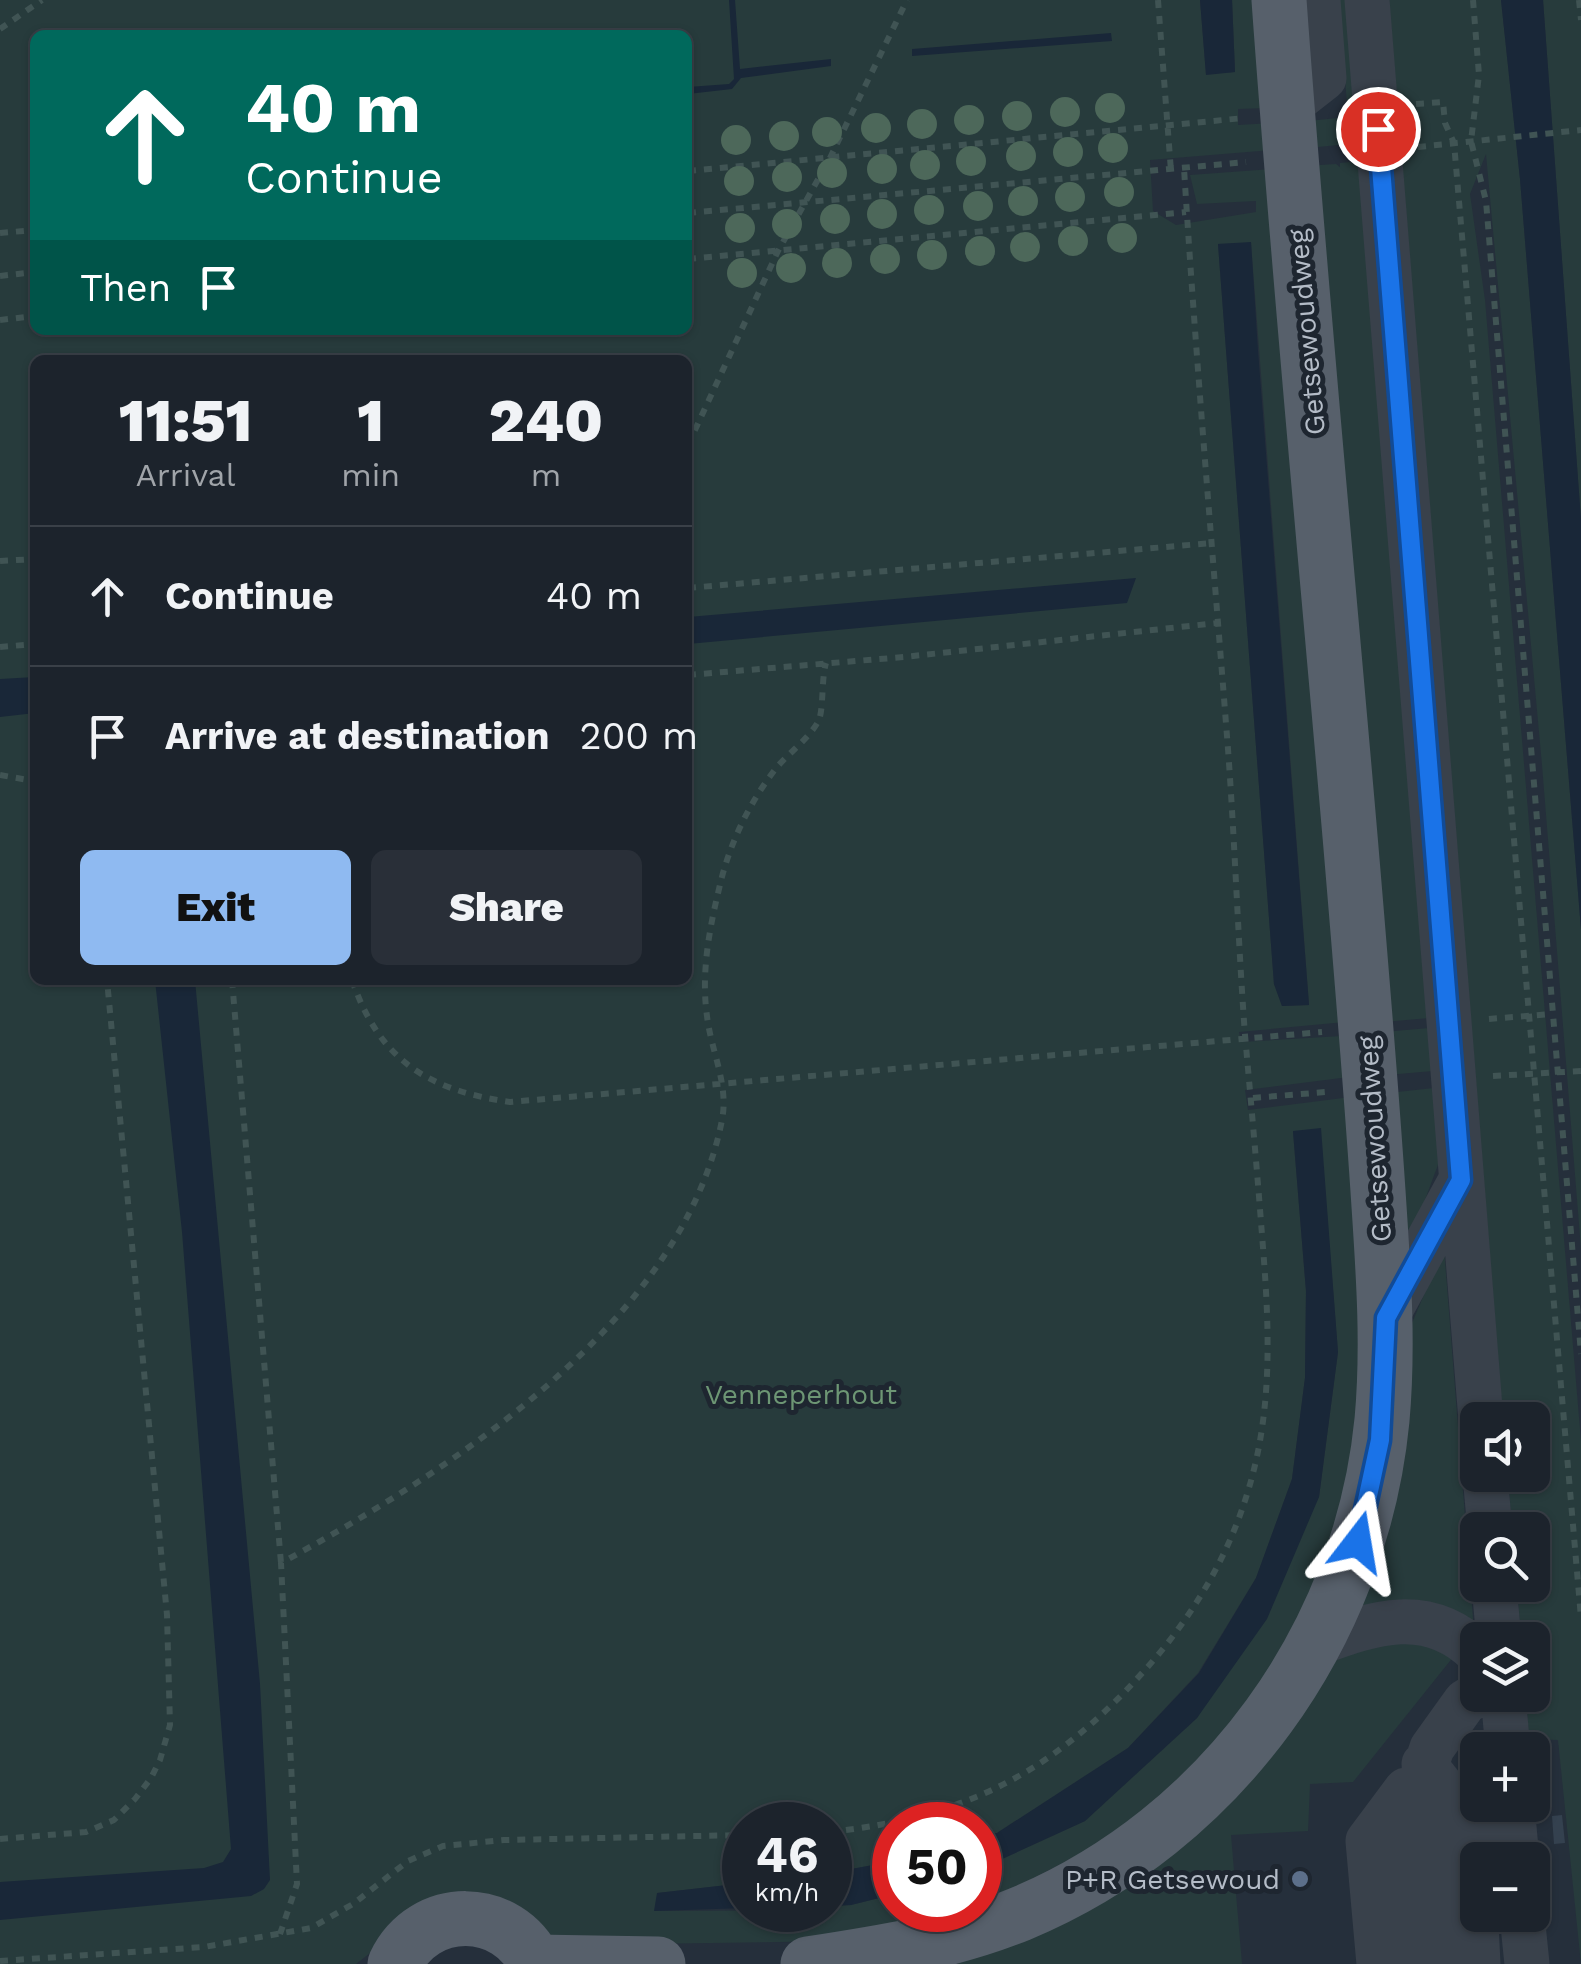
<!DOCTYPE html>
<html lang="en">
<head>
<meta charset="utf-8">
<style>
  body { margin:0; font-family:"Work Sans",sans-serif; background:#292f38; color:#f1f3f6; height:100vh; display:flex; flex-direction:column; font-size:38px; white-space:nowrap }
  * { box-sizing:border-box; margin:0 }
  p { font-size:32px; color:#a0a4a9 }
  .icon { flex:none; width:55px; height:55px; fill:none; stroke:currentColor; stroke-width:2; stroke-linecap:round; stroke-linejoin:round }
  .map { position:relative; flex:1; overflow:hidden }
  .details { position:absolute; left:30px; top:355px; width:662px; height:630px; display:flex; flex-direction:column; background:#1c232c; border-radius:15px; box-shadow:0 2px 8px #0004,0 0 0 2px #3a4048 }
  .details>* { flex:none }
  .guide { position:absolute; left:30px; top:30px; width:662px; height:305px; border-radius:15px; box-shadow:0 2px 8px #0004,0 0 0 2px #3a4048; background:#00695c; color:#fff; overflow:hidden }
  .fabs { position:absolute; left:1460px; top:1402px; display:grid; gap:20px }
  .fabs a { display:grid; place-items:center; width:90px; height:90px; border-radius:15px; background:#1c232c; box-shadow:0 2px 8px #0004,0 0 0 2px #3a4048; font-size:50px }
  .speed { position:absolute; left:722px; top:1802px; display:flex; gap:20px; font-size:50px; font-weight:700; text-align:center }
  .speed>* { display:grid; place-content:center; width:130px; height:130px; border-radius:50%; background:#1c232c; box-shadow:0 2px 8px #0004,0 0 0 2px #3a4048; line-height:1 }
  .speed small { font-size:25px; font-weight:400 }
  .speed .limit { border:15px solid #d22; background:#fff; color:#111 }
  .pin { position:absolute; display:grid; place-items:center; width:85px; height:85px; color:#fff; margin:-42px; border:5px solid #fff; border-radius:50%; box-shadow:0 2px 10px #0007 }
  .me { position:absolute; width:110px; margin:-55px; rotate:14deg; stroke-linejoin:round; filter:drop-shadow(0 0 8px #0008) }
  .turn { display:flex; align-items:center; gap:35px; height:210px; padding:0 50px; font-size:45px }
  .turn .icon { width:130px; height:130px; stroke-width:2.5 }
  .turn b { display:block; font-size:70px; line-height:85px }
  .then { display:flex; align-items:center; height:95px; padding:0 50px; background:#0003; gap:20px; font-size:38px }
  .eta { display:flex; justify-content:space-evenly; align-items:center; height:170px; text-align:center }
  .eta b { font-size:60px; font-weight:800; line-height:70px }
  .cta { display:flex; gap:20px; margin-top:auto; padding:20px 50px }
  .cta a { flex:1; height:115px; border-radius:15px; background:#8fbaf1; color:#111; font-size:40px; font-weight:800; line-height:115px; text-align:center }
  .cta a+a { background:#292f38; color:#f1f3f6 }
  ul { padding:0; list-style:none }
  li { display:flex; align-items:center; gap:30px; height:140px; padding:0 50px; border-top:2px solid #3a4048 }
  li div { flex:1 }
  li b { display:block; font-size:38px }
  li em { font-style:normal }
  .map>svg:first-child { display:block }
</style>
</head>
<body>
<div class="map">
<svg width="1581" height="1964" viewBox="0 0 1581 1964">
  <rect width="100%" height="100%" fill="#252f3b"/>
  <path fill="#273b3c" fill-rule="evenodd" d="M 0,0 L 1200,0 L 1206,74 L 1235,72 L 1232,0 L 1259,0 L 1267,108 L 1238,109 L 1238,125 L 1272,123 L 1273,150 L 1150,160 L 1153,211 L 1176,225 L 1256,212 L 1256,201 L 1197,204 L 1190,175 L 1272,169 L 1345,1022 L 1239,1032 L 1241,1042 L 1342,1036 L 1349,1077 L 1245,1090 L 1248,1110 L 1351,1097 L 1368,1275 L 1360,1456 L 1313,1613 L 1233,1734 L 1128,1829 L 980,1906 L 980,1869 L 1085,1821 L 1197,1718 L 1319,1497 L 1338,1352 L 1320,1129 L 1293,1132 L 1306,1291 L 1305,1378 L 1292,1479 L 1256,1578 L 1198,1673 L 1128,1748 L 997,1833 L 980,1838 L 980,1825 L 895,1825 L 895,1861 L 830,1873 L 830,1825 L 745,1825 L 745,1883 L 658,1893 L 655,1911 L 830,1910 L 830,1906 L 851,1905 L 895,1894 L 895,1910 L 964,1910 L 849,1941 L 566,1945 L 388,1939 L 356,1964 L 0,1964 ZM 35,35 L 688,35 L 688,330 L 35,330 ZM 1251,243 L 1309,1004 L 1309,1005 L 1282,1006 L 1274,984 L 1218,244 ZM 35,360 L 688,360 L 688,980 L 35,980 Z
    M 1339,0 L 1347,0 L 1356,104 L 1347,104 Z
    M 1389,0 L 1501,0 L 1520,179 L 1581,929 L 1581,1249 L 1542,765 L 1486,154 L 1470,194 L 1485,300 L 1581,1441 L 1581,1964 L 1558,1740 L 1529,1739 L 1526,1695 L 1532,1695 L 1532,1640 L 1521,1640 L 1517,1585 L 1532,1585 L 1532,1530 L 1512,1530 L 1508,1475 L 1532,1475 L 1532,1420 L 1503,1420 Z
    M 1543,0 L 1581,0 L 1581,520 Z
    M 1357,116 L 1359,143 L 1318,147 L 1308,121 Z
    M 1360,161 L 1429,1018 L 1384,1022 L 1313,169 L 1320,165 L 1336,164 L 1340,167 L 1340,163 Z
    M 1429,1028 L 1433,1071 L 1387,1075 L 1383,1032 Z
    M 1434,1088 L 1439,1162 L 1409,1243 L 1388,1093 Z
    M 1444,1248 L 1474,1631 L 1353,1782 L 1310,1784 L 1308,1831 L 1231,1835 L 1242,1964 L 958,1964 L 959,1959 L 1257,1764 L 1403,1344 Z"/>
  <path fill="#192738" d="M 729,0 L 735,0 L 740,69 L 831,59 L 831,66 L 741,78 L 732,89 L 688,94 L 688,87 L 729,84 L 734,79 Z
    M 1200,0 L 1232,0 L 1235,72 L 1206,75 Z
    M 1501,0 L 1543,0 L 1581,520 L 1581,929 L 1520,179 Z
    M 1111,33 L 1112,41 L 912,56 L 912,49 Z
    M 1251,242 L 1258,351 L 1309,1005 L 1282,1006 L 1274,984 L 1218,244 Z
    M 1136,578 L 1127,603 L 688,644 L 688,617 Z
    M 35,677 L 35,713 L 0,717 L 0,679 Z
    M 155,980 L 195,980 L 260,1684 L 270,1880 L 264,1889 L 251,1896 L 0,1920 L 0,1882 L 204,1868 L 223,1862 L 231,1849 L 182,1232 Z
    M 1321,1128 L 1338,1352 L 1319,1497 L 1267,1619 L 1197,1718 L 1085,1821 L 980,1869 L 980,1838 L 997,1833 L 1128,1748 L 1199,1673 L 1256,1578 L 1292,1479 L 1305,1378 L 1306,1291 L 1293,1131 Z
    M 895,1861 L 895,1894 L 851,1905 L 830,1906 L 830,1873 Z
    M 745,1883 L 745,1908 L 654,1911 L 657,1893 Z"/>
  <path fill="#34414f" d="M 1562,1815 L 1565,1843 L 1554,1844 L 1552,1816 Z"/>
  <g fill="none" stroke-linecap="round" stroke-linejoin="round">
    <path stroke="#405454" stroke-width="6" stroke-dasharray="8 8" stroke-linecap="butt" d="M 1158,0 L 1171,171
      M 1473,0 L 1479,75 L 1471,141 L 1486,201 L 1581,1354
      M 1579,0 L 1581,20
      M 0,29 L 42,0
      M 1416,104 L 1443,102 L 1445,123 L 1454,143 L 1581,1618
      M 1418,147 L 1581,130
      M 688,171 L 1244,118
      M 688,213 L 1246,162
      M 0,233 L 35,230
      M 688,259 L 1186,212
      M 0,276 L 35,272
      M 0,320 L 35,316
      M 688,445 L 778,251 L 830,158 L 907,0
      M 0,561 L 35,559
      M 688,588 L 1212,543
      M 0,647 L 35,644
      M 688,675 L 904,657 L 1217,623
      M 0,775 L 28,780 L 35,788
      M 232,980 L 281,1563
      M 352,980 C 380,1061 428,1090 510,1102 L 1322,1032
      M 1489,1019 L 1551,1014
      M 1493,1076 L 1581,1071
      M 1253,1098 L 1326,1092
      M 830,1832 C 966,1817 1053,1773 1144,1671 C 1191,1619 1228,1558 1248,1491 C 1274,1406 1269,1322 1262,1235 C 1257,1169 1251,1102 1245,1035 C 1238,940 1235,845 1228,749 C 1213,556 1196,362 1184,168
      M 0,1839 L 86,1832 L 114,1820 L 135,1799 L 151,1778 L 160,1760 L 170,1725 L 167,1615 L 107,980
      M 280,1934 L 297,1884 L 281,1563 C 450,1471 682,1323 722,1120 C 729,1084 711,1051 707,1016 C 701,974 709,930 719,889 C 729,844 749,803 777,767 C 790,752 808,739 818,722 C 824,712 821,679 826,663
      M 0,1961 L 204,1947 L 311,1928 L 353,1904 L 408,1861 L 443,1846 L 504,1840 L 745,1835"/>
    <path stroke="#39414b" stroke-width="45" d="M 1367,0 L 1481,1420
      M 1287,107 L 1324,78 L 1318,0
      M 1386,1318 L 1461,1180
      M 1485,1475 L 1490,1530
      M 1494,1585 L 1499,1640
      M 1316,1644 C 1374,1622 1429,1604 1478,1653
      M 1503,1695 L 1508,1750
      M 1424,1764 L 1471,1823 L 1478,1964
      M 1426,1771 L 1438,1828 L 1448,1964
      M 1512,1805 L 1517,1860
      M 1522,1915 L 1527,1964
      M 1379,1964 L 1368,1841 L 1406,1790
      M 1411,1964 L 1401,1840 L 1432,1748 L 1465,1702 L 1478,1694"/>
    <path stroke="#57606b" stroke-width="55" d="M 535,1962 L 658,1964
      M 395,1964 C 424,1903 508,1904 536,1964
      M 808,1964 C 880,1953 952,1942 1020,1914 C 1221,1830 1361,1636 1382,1420 C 1389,1343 1383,1267 1378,1191 C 1370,1072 1360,954 1350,836 C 1326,557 1299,279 1279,0"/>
  </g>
  <g fill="#4d685a">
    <circle cx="1110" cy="108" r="15"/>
    <circle cx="1065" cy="112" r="15"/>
    <circle cx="1017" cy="116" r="15"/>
    <circle cx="969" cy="120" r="15"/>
    <circle cx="922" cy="124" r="15"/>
    <circle cx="876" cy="128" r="15"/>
    <circle cx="827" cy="132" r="15"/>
    <circle cx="784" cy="136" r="15"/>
    <circle cx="736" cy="140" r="15"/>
    <circle cx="1113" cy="148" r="15"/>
    <circle cx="1068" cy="152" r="15"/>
    <circle cx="1021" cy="156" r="15"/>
    <circle cx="971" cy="161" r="15"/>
    <circle cx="925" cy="165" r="15"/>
    <circle cx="882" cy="169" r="15"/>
    <circle cx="832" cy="173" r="15"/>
    <circle cx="787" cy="177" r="15"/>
    <circle cx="739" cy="181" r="15"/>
    <circle cx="1119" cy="192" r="15"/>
    <circle cx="1070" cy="197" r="15"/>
    <circle cx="1023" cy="201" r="15"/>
    <circle cx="978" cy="206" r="15"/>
    <circle cx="929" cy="210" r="15"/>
    <circle cx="882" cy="214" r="15"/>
    <circle cx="835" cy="219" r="15"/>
    <circle cx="787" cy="224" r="15"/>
    <circle cx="740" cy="228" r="15"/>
    <circle cx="1122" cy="238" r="15"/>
    <circle cx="1073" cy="241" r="15"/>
    <circle cx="1025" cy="247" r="15"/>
    <circle cx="980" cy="251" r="15"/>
    <circle cx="932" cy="255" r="15"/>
    <circle cx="885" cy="259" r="15"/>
    <circle cx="837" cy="263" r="15"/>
    <circle cx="791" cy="268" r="15"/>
    <circle cx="742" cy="273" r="15"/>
  </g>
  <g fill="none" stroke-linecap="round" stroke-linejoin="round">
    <defs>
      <path id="route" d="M 1358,1542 L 1380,1440 L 1386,1318 L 1461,1180 L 1378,129"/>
    </defs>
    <use href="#route" stroke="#114b97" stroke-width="25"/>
    <use href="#route" stroke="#1a73e8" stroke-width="18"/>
  </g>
  <circle fill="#5c6f8a" stroke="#1e2630" stroke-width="4" cx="1300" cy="1879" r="10"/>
  <g text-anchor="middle" stroke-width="10" stroke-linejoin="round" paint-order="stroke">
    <g font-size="28" fill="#b4bcc7" stroke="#1e2630">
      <text transform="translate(1306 332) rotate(-95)" y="10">Getsewoudweg</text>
      <text transform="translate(1374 1139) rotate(-94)" y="10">Getsewoudweg</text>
    </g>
    <g font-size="28" fill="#6d9674" stroke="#1e2630">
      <text x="801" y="1404">Venneperhout</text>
    </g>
    <g font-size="28" fill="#b4bcc7" stroke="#1e2630" text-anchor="end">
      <text x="1280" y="1889">P+R Getsewoud</text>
    </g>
  </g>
</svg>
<div class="fabs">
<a><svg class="icon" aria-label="sound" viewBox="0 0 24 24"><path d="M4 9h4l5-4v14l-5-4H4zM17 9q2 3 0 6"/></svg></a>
<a><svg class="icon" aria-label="search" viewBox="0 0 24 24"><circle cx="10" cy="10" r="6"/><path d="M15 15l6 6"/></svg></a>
<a><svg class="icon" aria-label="layers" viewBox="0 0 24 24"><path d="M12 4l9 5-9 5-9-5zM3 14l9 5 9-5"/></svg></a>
<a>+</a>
<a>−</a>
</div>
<div class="speed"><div>46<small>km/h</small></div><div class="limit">50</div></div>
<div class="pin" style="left:1378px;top:129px;background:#d93025"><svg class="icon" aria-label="arrive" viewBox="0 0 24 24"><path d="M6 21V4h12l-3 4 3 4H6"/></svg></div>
<svg class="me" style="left:1358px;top:1542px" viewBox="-20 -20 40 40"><path d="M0-17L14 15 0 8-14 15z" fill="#1a73e8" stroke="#fff" stroke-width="4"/></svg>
<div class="guide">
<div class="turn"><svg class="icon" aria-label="ahead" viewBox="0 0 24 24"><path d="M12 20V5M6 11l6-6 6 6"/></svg><div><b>40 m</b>Continue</div></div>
<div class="then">Then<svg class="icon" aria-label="arrive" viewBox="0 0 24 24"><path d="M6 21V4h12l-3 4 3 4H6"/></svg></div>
</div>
<section class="details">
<div class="eta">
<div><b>11:51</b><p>Arrival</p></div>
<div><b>1</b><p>min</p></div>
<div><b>240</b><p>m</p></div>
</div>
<ul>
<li><svg class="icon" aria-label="ahead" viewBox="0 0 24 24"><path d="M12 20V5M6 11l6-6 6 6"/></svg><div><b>Continue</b></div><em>40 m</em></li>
<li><svg class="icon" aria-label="arrive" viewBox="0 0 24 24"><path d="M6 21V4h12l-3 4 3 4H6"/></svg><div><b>Arrive at destination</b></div><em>200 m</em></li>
</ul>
<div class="cta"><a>Exit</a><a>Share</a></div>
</section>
</div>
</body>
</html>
